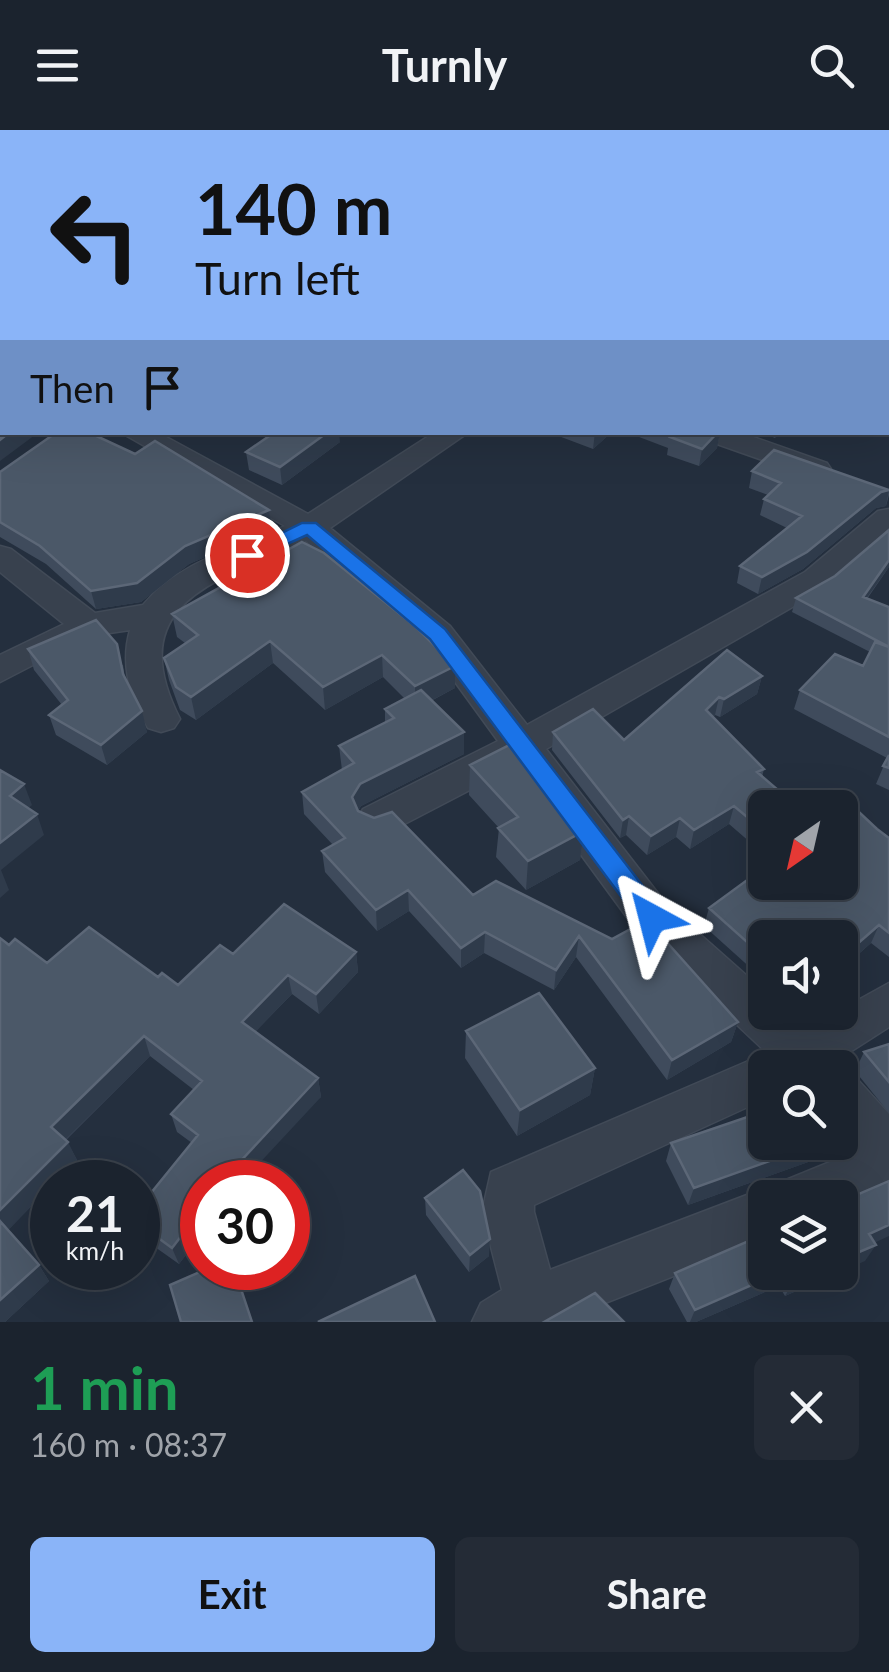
<!DOCTYPE html>
<html lang="en">
<head>
<meta charset="utf-8">
<style>
  body { margin:0; font-family:Lato,sans-serif; background:#242b36; color:#f1f3f6; height:100vh; display:flex; flex-direction:column; font-size:38px; white-space:nowrap }
  * { box-sizing:border-box; margin:0 }
  p { font-size:32px; color:#a0a4aa }
  .icon { flex:none; width:55px; height:55px; fill:none; stroke:currentColor; stroke-width:2; stroke-linecap:round; stroke-linejoin:round }
  .map { position:relative; height:1192px; overflow:hidden }
  .details { display:flex; flex-direction:column; background:#1b232e; flex:1 }
  .details>* { flex:none }
  .top-card { position:absolute; left:0px; top:0px; width:890px; height:305px; box-shadow:0 10px 40px #0002,0 0 0 2px #39404a; background:#8ab4f8; color:#111; overflow:hidden }
  .needle { width:65px; rotate:214deg }
  .controls { position:absolute; left:748px; top:660px; display:grid; gap:20px }
  .controls a { display:grid; place-items:center; width:110px; height:110px; border-radius:15px; background:#1b232e; box-shadow:0 10px 40px #0002,0 0 0 2px #39404a; font-size:50px }
  .speed { position:absolute; left:30px; top:1030px; display:flex; gap:20px; font-size:50px; font-weight:700; text-align:center }
  .speed>* { display:grid; place-content:center; width:130px; height:130px; border-radius:50%; background:#1b232e; box-shadow:0 10px 40px #0002,0 0 0 2px #39404a; line-height:1 }
  .speed small { font-size:25px; font-weight:400 }
  .speed .limit { border:15px solid #d22; background:#fff; color:#111 }
  .pin { position:absolute; display:grid; place-items:center; width:85px; height:85px; color:#fff; margin:-42px; border:5px solid #fff; border-radius:50%; box-shadow:0 2px 10px #0007 }
  .me { position:absolute; width:110px; margin:-55px; rotate:322deg; stroke-linejoin:round; filter:drop-shadow(0 0 8px #0008) }
  .turn { display:flex; align-items:center; gap:35px; height:210px; padding:0 30px; font-size:45px }
  .turn .icon { width:130px; height:130px; stroke-width:2.5 }
  .turn b { display:block; font-size:70px; line-height:85px }
  .then { display:flex; align-items:center; height:95px; padding:0 30px; background:#0003; gap:20px; font-size:38px }
  .round { display:grid; place-items:center; flex:none; width:105px; height:105px; border-radius:15px; background:#242b36 }
  .head { display:flex; align-items:center; justify-content:space-between; height:170px; padding:0 30px }
  h1 { font-size:60px; font-weight:700; line-height:75px; color:#1e9e55 }
  .button { display:flex; gap:20px; margin-top:auto; padding:20px 30px }
  .button a { flex:1; height:115px; border-radius:15px; background:#8ab4f8; color:#111; font-size:40px; font-weight:700; line-height:115px; text-align:center }
  .button a+a { background:#242b36; color:#f1f3f6 }
  header { display:flex; justify-content:space-between; align-items:center; height:130px; padding:0 30px; background:#1b232e; font-size:45px; font-weight:700 }
  .map>svg:first-child { display:block }
</style>
</head>
<body>
<header><svg class="icon" aria-label="menu" viewBox="0 0 24 24"><path d="M4 6h16M4 12h16M4 18h16"/></svg>Turnly<svg class="icon" aria-label="search" viewBox="0 0 24 24"><circle cx="10" cy="10" r="6"/><path d="M15 15l6 6"/></svg></header>
<div class="map">
<svg width="889" height="1192" viewBox="0 0 889 1192">
  <rect width="100%" height="100%" fill="#242f3e"/>
  <g fill="none" stroke-linecap="round" stroke-linejoin="round">
    <defs>
      <path id="street" d="M 190,0 L 220,0 L 221,2 L 192,2 Z
        M 120,302 L 157,302 L 308,384 L 435,302 L 469,302 L 330,398 L 450,496 L 527,595 L 805,442 L 878,381 L 889,379 L 889,404 L 829,456 L 546,619 L 667,775 L 765,862 L 765,882 L 788,882 L 806,899 L 889,853 L 889,897 L 836,931 L 840,938 L 765,938 L 765,969 L 534,1075 L 534,1082 L 550,1140 L 765,1058 L 780,1064 L 786,1050 L 857,1021 L 840,1001 L 840,943 L 857,949 L 889,984 L 889,1058 L 840,1078 L 840,1068 L 765,1068 L 765,1110 L 557,1192 L 472,1192 L 481,1173 L 502,1160 L 482,1082 L 491,1042 L 767,923 L 637,801 L 516,636 L 391,701 L 377,706 L 363,701 L 357,690 L 363,679 L 498,611 L 426,512 L 306,411 C 220,450 120,471 180,589 L 174,598 L 161,602 L 148,598 C 130,568 120,535 130,500 L 89,506 L 0,552 L 0,525 L 64,494 L 0,442 L 0,416 L 11,419 L 95,483 L 143,475 C 178,432 236,418 285,396 Z
        M 696,302 L 739,302 L 827,333 L 831,339 L 816,348 L 805,345 L 700,308 Z"/>
      <path id="secondary" d="M 249,2 L 255,0
        M 0,145 L 2,144"/>
    </defs>
    <use href="#street" stroke="#414a57" stroke-width="3"/>
    <use href="#secondary" stroke="#414a57" stroke-width="56"/>
    <use href="#street" fill="#38414e" fill-rule="evenodd"/>
    <use href="#secondary" stroke="#465061" stroke-width="52"/>
  </g>
  <path fill="#3f4b5c" d="M 57,302 L 109,302 L 100,308 L 269,380 L 272,398 L 189,434 L 141,472 L 96,479 L 46,434 L 0,407 L 0,342 Z
    M 548,302 L 612,302 L 593,319 Z
    M 626,302 L 720,302 L 717,318 L 699,336 L 667,325 L 668,318 Z
    M 760,302 L 780,302 L 775,308 Z
    M 340,312 L 282,355 L 249,340 L 246,322 Z
    M 752,341 L 889,359 L 889,365 L 886,376 L 876,378 L 803,439 L 758,464 L 737,453 L 740,436 L 787,398 L 760,385 L 764,369 L 768,365 L 749,358 Z
    M 302,412 L 455,558 L 431,571 L 464,602 L 464,624 L 361,676 L 358,681 L 473,765 L 496,751 L 738,892 L 731,912 L 667,950 L 576,827 L 554,860 L 484,823 L 461,838 L 409,781 L 377,801 L 325,742 L 322,721 L 333,715 L 304,684 L 302,662 L 342,640 L 339,616 L 385,592 L 385,579 L 405,569 L 383,547 L 325,580 L 273,533 L 196,590 L 180,580 L 169,550 L 164,528 L 185,513 L 177,507 L 172,484 Z
    M 889,437 L 867,469 L 889,477 L 889,660 L 876,654 L 887,628 L 794,579 L 800,560 L 863,536 L 870,522 L 792,482 L 796,468 Z
    M 28,519 L 123,535 L 125,548 L 147,602 L 107,635 L 56,605 L 49,585 L 62,575 L 34,540 Z
    M 762,546 L 757,564 L 720,587 L 715,585 L 713,587 L 764,639 L 762,647 L 765,678 L 765,725 L 729,694 L 690,719 L 676,707 L 647,725 L 626,705 L 620,708 L 552,620 L 553,602 L 624,610 Z
    M 470,635 L 584,701 L 580,730 L 526,760 L 496,727 L 499,698 L 469,665 Z
    M 877,699 L 889,708 L 889,827 L 871,813 L 843,838 L 853,846 L 845,863 L 840,868 L 840,808 L 765,808 L 765,851 L 704,796 L 709,778 Z
    M 9,815 L 47,833 L 158,847 L 178,855 L 233,824 L 356,822 L 358,842 L 319,884 L 292,864 L 255,902 L 318,948 L 321,967 L 202,1052 L 202,1104 L 179,1134 L 138,1105 L 138,1079 L 192,1013 L 177,1002 L 171,984 L 194,960 L 150,926 L 66,1010 L 77,1030 L 55,1052 L 52,1052 L 52,1055 L 8,1100 L 39,1135 L 49,1151 L 5,1192 Z
    M 801,882 L 822,882 L 811,892 Z
    M 466,901 L 595,938 L 590,965 L 517,1006 L 465,928 Z
    M 889,914 L 889,983 L 855,941 L 864,922 Z
    M 671,1013 L 820,1013 L 811,1031 L 688,1075 L 666,1031 Z
    M 425,1068 L 489,1126 L 469,1142 L 426,1085 Z
    M 839,1142 L 785,1166 L 779,1156 L 696,1192 L 687,1192 L 669,1159 L 675,1143 Z"/>
  <path fill="#2f3b4b" d="M 562,0 L 575,0 L 575,2 L 558,2 Z
    M 10,302 L 39,302 L 0,331 L 0,310 Z
    M 82,302 L 109,302 L 86,317 Z
    M 328,302 L 339,302 L 340,312 L 282,355 L 280,337 Z
    M 595,302 L 612,302 L 593,319 Z
    M 718,302 L 720,302 L 717,318 L 699,336 L 702,319 Z
    M 889,360 L 886,376 L 876,378 L 803,439 L 758,464 L 762,447 L 881,362 Z
    M 269,380 L 272,398 L 189,434 L 141,472 L 96,479 L 91,461 L 185,416 Z
    M 889,430 L 889,437 L 858,480 L 863,467 Z
    M 270,511 L 273,533 L 196,590 L 191,567 Z
    M 382,525 L 383,547 L 325,580 L 323,557 Z
    M 455,536 L 455,558 L 415,579 L 415,556 Z
    M 762,546 L 757,564 L 720,587 L 724,569 Z
    M 719,567 L 715,585 L 702,598 L 706,580 Z
    M 142,581 L 147,602 L 107,635 L 101,615 Z
    M 464,602 L 464,624 L 361,676 L 354,688 L 352,667 L 360,654 Z
    M 24,654 L 32,675 L 18,687 L 10,666 Z
    M 734,676 L 729,694 L 690,719 L 694,700 Z
    M 37,684 L 44,705 L 1,740 L 9,760 L 0,768 L 0,713 Z
    M 629,686 L 626,705 L 620,708 L 623,690 Z
    M 680,688 L 676,707 L 647,725 L 651,706 Z
    M 584,701 L 580,730 L 526,760 L 528,731 Z
    M 408,760 L 409,781 L 377,801 L 376,780 Z
    M 879,795 L 871,813 L 840,840 L 840,829 Z
    M 485,802 L 484,823 L 461,838 L 461,818 Z
    M 579,806 L 576,827 L 554,860 L 556,840 Z
    M 356,822 L 358,842 L 319,884 L 316,864 Z
    M 288,845 L 292,864 L 246,911 L 242,892 Z
    M 853,846 L 845,863 L 840,868 L 840,856 Z
    M 815,882 L 822,882 L 811,892 Z
    M 738,892 L 731,912 L 667,950 L 672,930 Z
    M 144,906 L 150,926 L 60,1015 L 51,997 Z
    M 595,938 L 590,965 L 517,1006 L 520,980 Z
    M 318,948 L 321,967 L 242,1052 L 223,1052 L 237,1035 Z
    M 68,1012 L 77,1030 L 55,1052 L 52,1052 L 52,1055 L 6,1102 L 0,1093 L 0,1080 Z
    M 820,1013 L 811,1031 L 688,1075 L 694,1058 Z
    M 202,1079 L 202,1104 L 179,1134 L 172,1118 Z
    M 889,1095 L 889,1106 L 859,1120 L 869,1104 Z
    M 490,1109 L 489,1126 L 469,1142 L 470,1125 Z
    M 876,1115 L 865,1131 L 840,1142 L 840,1130 Z
    M 39,1135 L 49,1151 L 5,1192 L 0,1192 L 0,1170 Z
    M 781,1142 L 786,1142 L 779,1156 L 696,1192 L 690,1192 L 695,1180 Z
    M 813,1142 L 839,1142 L 785,1166 L 794,1151 Z"/>
  <path fill="#4b5868" stroke="#5c6777" stroke-width="2.5" d="M 279,0 L 562,0 L 558,2 L 277,2 Z
    M 711,0 L 889,0 L 889,234 L 888,233 L 888,2 L 708,2 Z
    M 2,160 L 2,302 L 10,302 L 0,310 L 0,161 Z
    M 57,302 L 88,302 L 135,324 L 155,311 L 269,380 L 185,416 L 137,453 L 91,461 L 40,416 L 0,392 L 0,342 Z
    M 275,302 L 328,302 L 280,337 L 246,322 Z
    M 675,302 L 718,302 L 702,319 L 670,307 Z
    M 774,320 L 889,360 L 881,362 L 807,422 L 762,447 L 740,436 L 802,386 L 764,369 L 781,353 L 752,341 Z
    M 889,400 L 889,430 L 863,467 L 889,477 L 889,517 L 796,468 L 835,446 Z
    M 302,412 L 324,423 L 416,497 L 455,536 L 415,556 L 382,525 L 323,557 L 270,511 L 191,567 L 176,557 L 164,528 L 198,505 L 172,484 Z
    M 96,490 L 117,514 L 123,544 L 142,581 L 101,615 L 49,585 L 68,570 L 28,519 Z
    M 875,512 L 889,517 L 889,607 L 800,560 L 835,524 L 863,536 Z
    M 727,520 L 762,546 L 724,569 L 719,567 L 706,580 L 764,639 L 757,642 L 799,678 L 765,678 L 765,702 L 734,676 L 694,700 L 680,688 L 651,706 L 629,686 L 623,690 L 553,602 L 593,579 L 624,610 Z
    M 421,560 L 464,602 L 360,654 L 352,667 L 358,681 L 374,688 L 392,682 L 473,765 L 496,751 L 612,809 L 647,790 L 738,892 L 672,930 L 579,806 L 556,840 L 485,802 L 461,818 L 408,760 L 376,780 L 322,721 L 345,708 L 302,662 L 354,633 L 339,616 L 394,588 L 385,579 Z
    M 517,611 L 584,701 L 528,731 L 498,698 L 518,687 L 470,635 Z
    M 889,625 L 889,638 L 883,636 Z
    M 0,640 L 24,654 L 10,666 L 37,684 L 0,713 Z
    M 845,669 L 877,699 L 889,708 L 889,803 L 879,795 L 840,829 L 840,808 L 765,808 L 765,828 L 709,778 L 765,737 L 765,752 L 840,752 L 840,678 L 832,678 Z
    M 284,774 L 356,822 L 316,864 L 288,845 L 242,892 L 318,948 L 237,1035 L 223,1052 L 202,1052 L 202,1079 L 172,1118 L 138,1093 L 138,1079 L 198,1005 L 171,984 L 202,951 L 144,906 L 51,997 L 68,1012 L 0,1080 L 0,808 L 9,815 L 15,809 L 47,833 L 89,797 L 158,847 L 162,843 L 178,855 L 220,815 L 233,824 Z
    M 840,835 L 853,846 L 840,856 Z
    M 539,863 L 595,938 L 520,980 L 466,901 Z
    M 889,914 L 889,952 L 864,922 Z
    M 765,981 L 765,1012 L 820,1013 L 694,1058 L 671,1013 Z
    M 463,1040 L 480,1061 L 490,1109 L 470,1125 L 425,1068 Z
    M 889,1051 L 889,1095 L 869,1104 L 876,1115 L 840,1130 L 840,1072 Z
    M 0,1091 L 39,1135 L 0,1170 Z
    M 765,1104 L 765,1142 L 781,1142 L 695,1180 L 675,1143 Z
    M 209,1138 L 234,1138 L 252,1192 L 181,1192 L 170,1155 Z
    M 789,1142 L 813,1142 L 794,1151 Z
    M 415,1146 L 435,1192 L 318,1192 Z
    M 595,1163 L 624,1192 L 544,1192 Z"/>
  <path fill="#1a73e8" stroke="#114b97" stroke-width="2.5" d="M 302,393 L 316,393 L 445,499 L 662,781 L 666,788 L 662,796 L 643,796 L 430,509 L 307,405 L 254,429 L 237,425 Z"/>
</svg>
<div class="controls">
<a><svg class="needle" viewBox="-14 -14 28 28"><path d="M0-13l5 13h-10z" fill="#e53935"/><path d="M0 13l5-13h-10z" fill="#a0a4aa"/></svg></a>
<a><svg class="icon" aria-label="sound" viewBox="0 0 24 24"><path d="M4 9h4l5-4v14l-5-4H4zM17 9q2 3 0 6"/></svg></a>
<a><svg class="icon" aria-label="search" viewBox="0 0 24 24"><circle cx="10" cy="10" r="6"/><path d="M15 15l6 6"/></svg></a>
<a><svg class="icon" aria-label="layers" viewBox="0 0 24 24"><path d="M12 4l9 5-9 5-9-5zM3 14l9 5 9-5"/></svg></a>
</div>
<div class="speed"><div>21<small>km/h</small></div><div class="limit">30</div></div>
<div class="pin" style="left:247px;top:425px;background:#d93025"><svg class="icon" aria-label="arrive" viewBox="0 0 24 24"><path d="M6 21V4h12l-3 4 3 4H6"/></svg></div>
<svg class="me" style="left:652px;top:788px" viewBox="-20 -20 40 40"><path d="M0-17L14 15 0 8-14 15z" fill="#1a73e8" stroke="#fff" stroke-width="4"/></svg>
<div class="top-card">
<div class="turn"><svg class="icon" aria-label="left" viewBox="0 0 24 24"><path d="M17 20v-9H6M10 6l-5 5 5 5"/></svg><div><b>140 m</b>Turn left</div></div>
<div class="then">Then<svg class="icon" aria-label="arrive" viewBox="0 0 24 24"><path d="M6 21V4h12l-3 4 3 4H6"/></svg></div>
</div>
</div>
<section class="details">
<div class="head"><div><h1>1 min</h1><p>160 m · 08:37</p></div><a class="round"><svg class="icon" aria-label="close" viewBox="0 0 24 24"><path d="M6 6l12 12M18 6L6 18"/></svg></a></div>
<div class="button"><a>Exit</a><a>Share</a></div>
</section>
</body>
</html>
